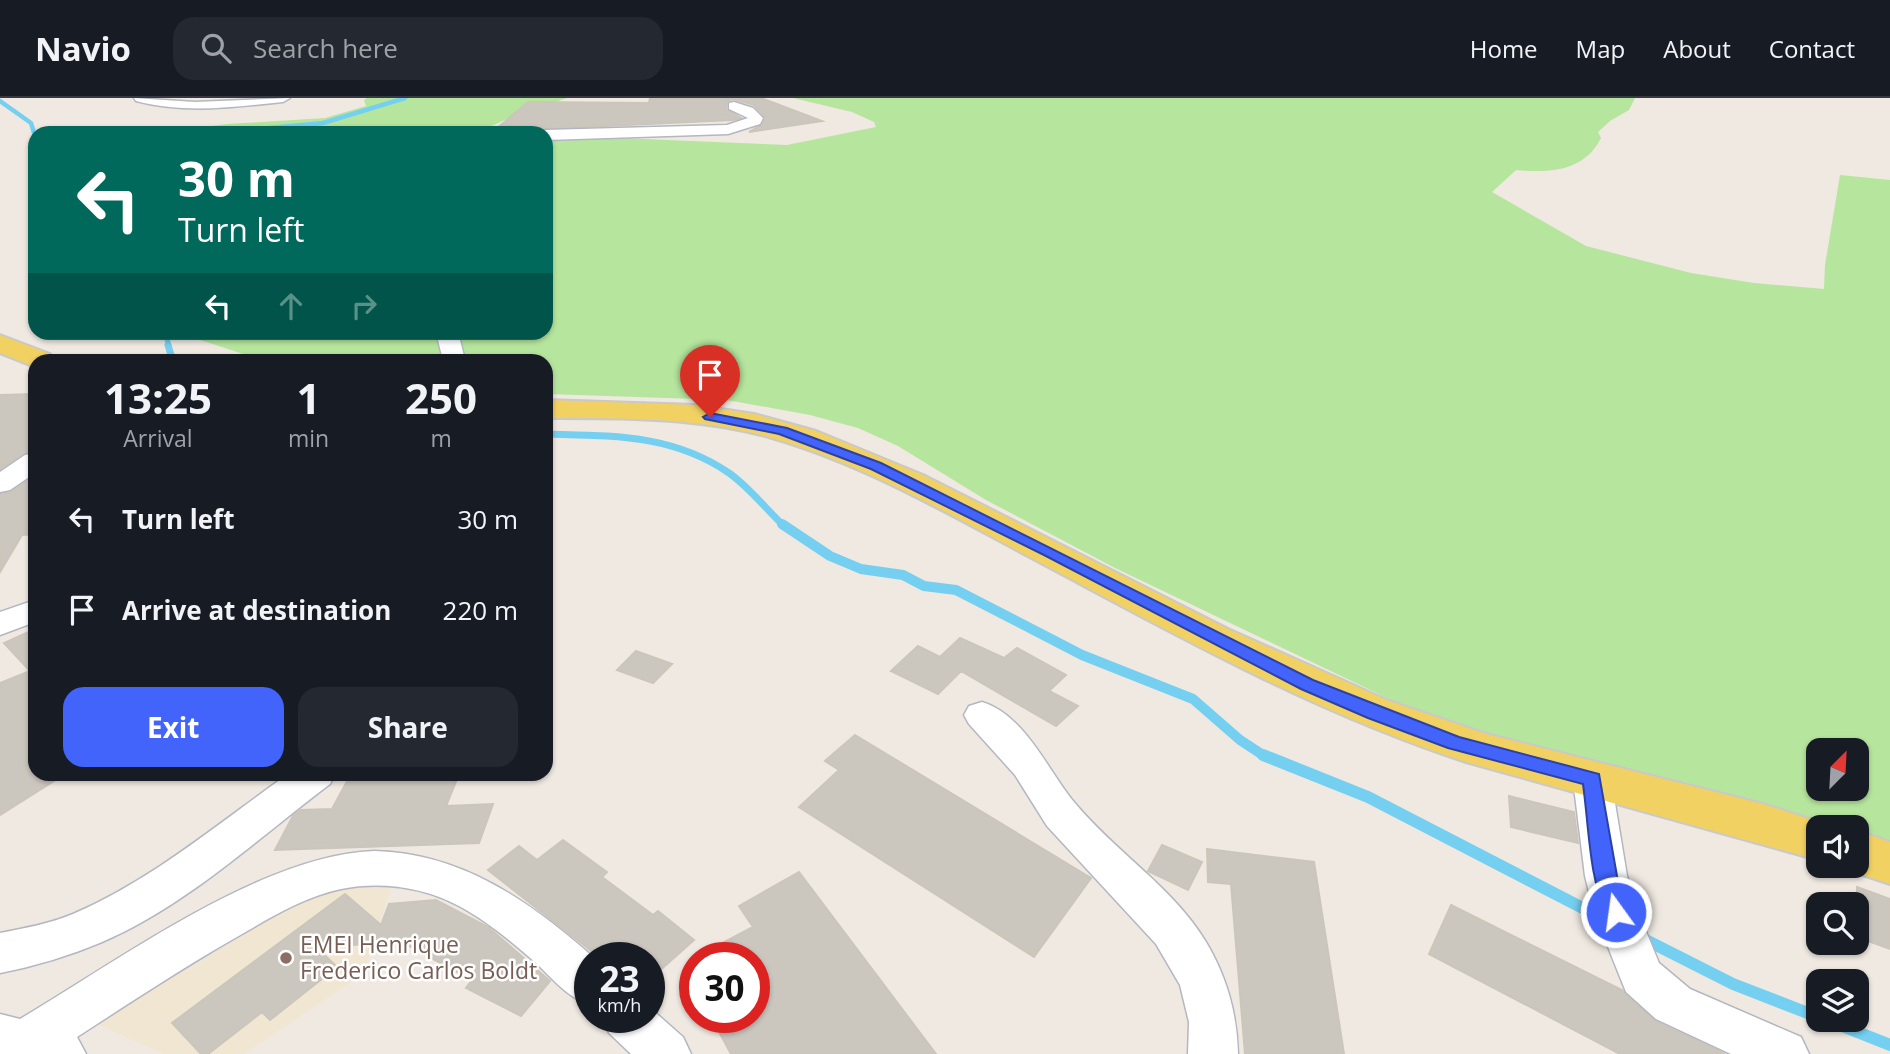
<!DOCTYPE html>
<html lang="en">
<head>
<meta charset="utf-8">
<style>
  body { margin:0; font-family:"Open Sans",sans-serif; background:#242831; color:#f1f3f6; height:100vh; display:flex; flex-direction:column; font-size:26px; white-space:nowrap }
  * { box-sizing:border-box; margin:0 }
  p { font-size:23px; color:#9ea1a6 }
  .icon { flex:none; width:38px; height:38px; fill:none; stroke:currentColor; stroke-width:2; stroke-linecap:round; stroke-linejoin:round }
  .map { position:relative; flex:1; overflow:hidden }
  .drawer { position:absolute; left:28px; top:256px; width:525px; height:427px; display:flex; flex-direction:column; background:#171b24; border-radius:21px; box-shadow:0 2px 5px #0004 }
  .drawer>* { flex:none }
  .guide { position:absolute; left:28px; top:28px; width:525px; height:214px; border-radius:21px; box-shadow:0 2px 5px #0004; background:#00695c; color:#fff; overflow:hidden }
  .needle { width:46px; rotate:24deg }
  .tools { position:absolute; left:1806px; top:640px; display:grid; gap:14px }
  .tools a { display:grid; place-items:center; width:63px; height:63px; border-radius:14px; background:#171b24; box-shadow:0 2px 5px #0004; font-size:35px }
  .speed { position:absolute; left:574px; top:844px; display:flex; gap:14px; font-size:35px; font-weight:700; text-align:center }
  .speed>* { display:grid; place-content:center; width:91px; height:91px; border-radius:50%; background:#171b24; box-shadow:0 2px 5px #0004; line-height:1 }
  .speed small { font-size:18px; font-weight:400 }
  .speed .limit { border:10px solid #d22; background:#fff; color:#111 }
  .pin { position:absolute; display:grid; place-items:center; width:60px; height:60px; color:#fff; margin:-72px -30px; border-radius:50% 50% 50% 0; rotate:-45deg; box-shadow:0 0 7px #0007 }
  .pin .icon { rotate:45deg }
  .me { position:absolute; width:77px; margin:-38px; rotate:346deg; stroke-linejoin:round; filter:drop-shadow(0 0 5px #0008) }
  .turn { display:flex; align-items:center; gap:24px; height:147px; padding:0 35px; font-size:32px }
  .turn .icon { width:91px; height:91px; stroke-width:2.5 }
  .turn b { display:block; font-size:49px; line-height:60px }
  .lanes { display:flex; align-items:center; height:66px; padding:0 35px; background:#0003; justify-content:center; gap:35px; direction:ltr }
  .lanes .off { opacity:.35 }
  .eta { display:flex; justify-content:space-evenly; align-items:center; height:119px; text-align:center }
  .eta b { font-size:42px; font-weight:700; line-height:49px }
  .cta { display:flex; gap:14px; margin-top:auto; padding:14px 35px }
  .cta a { flex:1; height:80px; border-radius:21px; background:#4264fb; color:#fff; font-size:28px; font-weight:700; line-height:80px; text-align:center }
  .cta a+a { background:#242831; color:#f1f3f6 }
  ul { padding:0; list-style:none }
  li { display:flex; align-items:center; gap:21px; height:91px; padding:0 35px }
  li div { flex:1 }
  li b { display:block; font-size:26px }
  li em { font-style:normal }
  header { display:flex; align-items:center; gap:42px; box-sizing:border-box; height:98px; padding:0 35px; background:#171b24; border-bottom:2px solid #363941 }
  header strong { font-size:33px }
  nav { display:flex; gap:38px; margin-inline-start:auto; font-size:24px }
  .search { width:490px; height:63px; background:#242831; display:flex; align-items:center; gap:18px; box-sizing:border-box; padding:0 24px; border-radius:21px; color:#9ea1a6; font-size:26px }
  .map>svg:first-child { display:block }
</style>
</head>
<body>
<header>
<strong>Navio</strong>
<div class="search"><svg class="icon" aria-label="search" viewBox="0 0 24 24"><circle cx="10" cy="10" r="6"/><path d="M15 15l6 6"/></svg>Search here</div>
<nav><a>Home</a><a>Map</a><a>About</a><a>Contact</a></nav>
</header>
<div class="map">
<svg width="1890" height="956" viewBox="0 0 1890 956">
  <rect width="100%" height="100%" fill="#efe9e1"/>
  <path fill="#f0e6d1" d="M 392,786 L 364,875 L 244,956 L 164,956 L 97,926 L 286,811 L 329,790 Z"/>
  <path fill="#b6e59e" fill-rule="evenodd" d="M 367,0 L 567,0 L 509,20 L 476,35 L 152,35 L 228,26 L 325,20 L 366,8 L 364,2 Z
    M 793,0 L 1635,0 L 1629,12 L 1610,23 L 1598,34 L 1601,40 C 1584,74 1549,75 1516,72 L 1492,94 L 1586,148 L 1691,175 L 1754,185 L 1824,191 L 1825,167 L 1840,77 L 1890,82 L 1890,744 L 1857,736 L 1857,730 L 1830,730 L 1433,622 L 1115,470 L 986,402 L 898,348 L 858,330 L 810,317 L 727,302 L 546,296 L 546,262 L 261,262 L 179,235 L 546,234 L 546,37 L 787,47 L 876,29 L 874,24 L 852,14 ZM 1818,653 L 1857,653 L 1857,691 L 1818,691 Z"/>
  <g fill="none" stroke-linecap="round" stroke-linejoin="round">
    <path stroke="#75cff0" stroke-width="4.5" d="M 0,3 L 31,25 L 35,38
      M 151,35 L 259,31 L 323,25 L 405,0"/>
    <path stroke="#75cff0" stroke-width="5" d="M 165,234 L 169,248"/>
    <path stroke="#75cff0" stroke-width="7" d="M 168,262 L 171,257 L 168,247
      M 546,336 C 612,338 672,336 729,375 C 749,389 766,411 784,428"/>
    <path stroke="#75cff0" stroke-width="10" d="M 782,426 L 830,458 L 861,471 L 903,477 L 924,488 L 956,492 L 1082,557 L 1193,601 L 1240,642 L 1266,659"/>
    <path stroke="#75cff0" stroke-width="12" d="M 1263,657 L 1368,699 L 1604,821
      M 1642,840 L 1733,886 L 1818,919
      M 1827,922 L 1890,947"/>
  </g>
  <path fill="#cbc7bf" stroke="#cbc5ba" stroke-width="2" d="M 650,0 L 761,0 L 822,23 L 749,34 L 762,27 L 766,20 L 754,7 L 733,1 L 727,3 L 726,11 L 741,20 L 733,22 L 542,31 L 496,31 L 528,4 L 649,5 Z
    M 35,296 L 35,353 L 24,355 L 0,371 L 0,297 Z
    M 35,378 L 35,436 L 22,437 L 0,474 L 0,396 L 11,394 Z
    M 35,531 L 35,676 L 65,676 L 0,717 L 0,585 L 30,573 L 4,545 Z
    M 960,540 L 1004,560 L 1017,550 L 1066,577 L 1049,593 L 1078,608 L 1056,628 L 961,573 L 938,596 L 891,573 L 918,548 L 940,559 Z
    M 636,553 L 672,566 L 653,585 L 617,572 Z
    M 855,637 L 1091,780 L 1034,859 L 799,709 L 839,672 L 825,663 Z
    M 351,676 L 459,676 L 446,708 L 493,706 L 479,745 L 275,752 L 293,718 L 301,712 L 332,711 Z
    M 1509,698 L 1574,714 L 1578,745 L 1511,729 Z
    M 563,742 L 607,774 L 602,779 L 653,817 L 658,813 L 694,842 L 649,882 L 649,859 L 599,859 L 488,772 L 519,748 L 537,762 Z
    M 1162,747 L 1202,764 L 1188,792 L 1148,773 Z
    M 1207,751 L 1314,764 L 1344,956 L 1245,956 L 1231,786 L 1208,784 Z
    M 799,774 L 936,956 L 731,956 L 711,919 L 754,919 L 754,859 L 696,859 L 753,829 L 739,808 Z
    M 1857,789 L 1890,801 L 1890,851 L 1857,839 Z
    M 345,796 L 381,827 L 389,806 L 436,802 L 488,829 L 550,883 L 521,918 L 466,890 L 472,882 L 400,843 L 317,850 L 337,869 L 270,922 L 262,914 L 208,956 L 201,956 L 172,925 Z
    M 1451,807 L 1622,892 L 1655,923 L 1725,956 L 1620,956 L 1429,856 Z"/>
  <g fill="none" stroke-linecap="round" stroke-linejoin="round">
    <defs>
      <path id="minor" d="M 134,0 L 195,4 L 290,0 L 283,4 C 232,9 186,16 136,3 Z
        M 734,4 L 753,10 L 763,20 L 760,26 L 728,36 L 546,42 L 546,35 L 540,35 L 546,32 L 727,27 L 748,20 L 729,11 L 729,5 Z
        M 436,234 L 458,234 L 465,262 L 443,262 Z
        M 35,355 L 35,375 L 10,392 L 0,394 L 0,374 L 25,357 Z
        M 35,502 L 35,524 L 0,537 L 0,514 Z
        M 982,604 C 1025,617 1048,673 1074,704 C 1115,754 1173,789 1206,844 C 1227,879 1237,916 1238,956 L 1188,956 L 1189,924 L 1180,887 L 1156,846 L 1047,728 L 1015,677 L 969,626 L 964,617 L 969,608 Z
        M 1592,666 L 1606,670 L 1611,681 L 1627,778 L 1638,814 L 1659,865 L 1690,891 L 1801,939 L 1809,956 L 1731,956 L 1656,921 L 1626,894 L 1594,814 L 1585,778 L 1573,681 L 1578,670 Z
        M 288,676 L 335,676 L 330,686 C 257,741 186,808 102,844 C 69,858 35,868 0,875 L 0,835 C 25,830 49,826 73,816 C 152,782 219,725 288,676 Z
        M 374,753 C 462,755 529,803 593,859 L 590,859 L 590,907 C 567,899 553,881 536,865 C 512,844 487,823 459,808 C 423,789 381,783 341,791 C 308,798 278,815 249,832 C 190,865 134,902 77,939 L 86,956 L 0,956 L 0,916 L 20,921 C 117,864 261,757 374,753 Z
        M 649,909 L 683,939 L 691,956 L 631,956 L 609,935 L 602,919 L 649,919 Z"/>
      <path id="major" d="M 0,237 L 50,256 L 54,262 L 35,262 L 35,269 L 0,255 Z
        M 546,302 L 695,307 L 754,316 L 816,333 L 923,377 L 1228,531 L 1389,603 L 1486,636 L 1763,706 L 1837,730 L 1818,730 L 1818,762 L 1466,664 C 1305,611 1170,533 1022,455 C 942,412 859,365 772,340 C 699,319 621,320 546,320 Z
        M 1857,733 L 1890,744 L 1890,786 L 1839,769 L 1857,768 Z"/>
    </defs>
    <use href="#minor" stroke="#b4b7c1" stroke-width="3"/>
    <use href="#major" stroke="#c9c9c9" stroke-width="4"/>
    <use href="#minor" fill="#fff" fill-rule="evenodd"/>
    <use href="#major" fill="#f2d163" fill-rule="evenodd"/>
  </g>
  <path fill="#4264fb" stroke="#2b41a3" stroke-width="2" d="M 710,315 L 787,330 L 881,365 L 1313,582 L 1459,639 L 1599,676 L 1617,778 L 1627,814 L 1623,821 L 1616,824 L 1608,821 C 1589,782 1589,729 1583,686 L 1448,650 L 1368,620 L 1301,591 L 1044,457 L 871,371 L 779,336 L 705,321 L 703,319 Z"/>
  <circle fill="#8d6e63" stroke="#fff" stroke-width="2.5" cx="286" cy="860" r="7"/>
  <g text-anchor="middle" stroke-width="5" stroke-linejoin="round" paint-order="stroke">
    <g font-size="23" fill="#785e54" stroke="#fff" text-anchor="start">
      <text x="300" y="855">EMEI Henrique<tspan x="300" dy="26">Frederico Carlos Boldt</tspan></text>
    </g>
  </g>
</svg>
<div class="tools">
<a><svg class="needle" viewBox="-14 -14 28 28"><path d="M0-13l5 13h-10z" fill="#e53935"/><path d="M0 13l5-13h-10z" fill="#9ea1a6"/></svg></a>
<a><svg class="icon" aria-label="sound" viewBox="0 0 24 24"><path d="M4 9h4l5-4v14l-5-4H4zM17 9q2 3 0 6"/></svg></a>
<a><svg class="icon" aria-label="search" viewBox="0 0 24 24"><circle cx="10" cy="10" r="6"/><path d="M15 15l6 6"/></svg></a>
<a><svg class="icon" aria-label="layers" viewBox="0 0 24 24"><path d="M12 4l9 5-9 5-9-5zM3 14l9 5 9-5"/></svg></a>
</div>
<div class="speed"><div>23<small>km/h</small></div><div class="limit">30</div></div>
<div class="pin" style="left:710px;top:319px;background:#d93025"><svg class="icon" aria-label="arrive" viewBox="0 0 24 24"><path d="M6 21V4h12l-3 4 3 4H6"/></svg></div>
<svg class="me" style="left:1616px;top:814px" viewBox="-20 -20 40 40"><circle r="17" fill="#4264fb" stroke="#fff" stroke-width="3"/><path d="M0-11L8 9 0 5-8 9z" fill="#fff"/></svg>
<div class="guide">
<div class="turn"><svg class="icon" aria-label="left" viewBox="0 0 24 24"><path d="M17 20v-9H6M10 6l-5 5 5 5"/></svg><div><b>30 m</b>Turn left</div></div>
<div class="lanes"><svg class="icon" aria-label="left" viewBox="0 0 24 24"><path d="M17 20v-9H6M10 6l-5 5 5 5"/></svg><svg class="icon off" aria-label="ahead" viewBox="0 0 24 24"><path d="M12 20V5M6 11l6-6 6 6"/></svg><svg class="icon off" aria-label="right" viewBox="0 0 24 24"><path d="M7 20v-9h11M14 6l5 5-5 5"/></svg></div>
</div>
<section class="drawer">
<div class="eta">
<div><b>13:25</b><p>Arrival</p></div>
<div><b>1</b><p>min</p></div>
<div><b>250</b><p>m</p></div>
</div>
<ul>
<li><svg class="icon" aria-label="left" viewBox="0 0 24 24"><path d="M17 20v-9H6M10 6l-5 5 5 5"/></svg><div><b>Turn left</b></div><em>30 m</em></li>
<li><svg class="icon" aria-label="arrive" viewBox="0 0 24 24"><path d="M6 21V4h12l-3 4 3 4H6"/></svg><div><b>Arrive at destination</b></div><em>220 m</em></li>
</ul>
<div class="cta"><a>Exit</a><a>Share</a></div>
</section>
</div>
</body>
</html>
